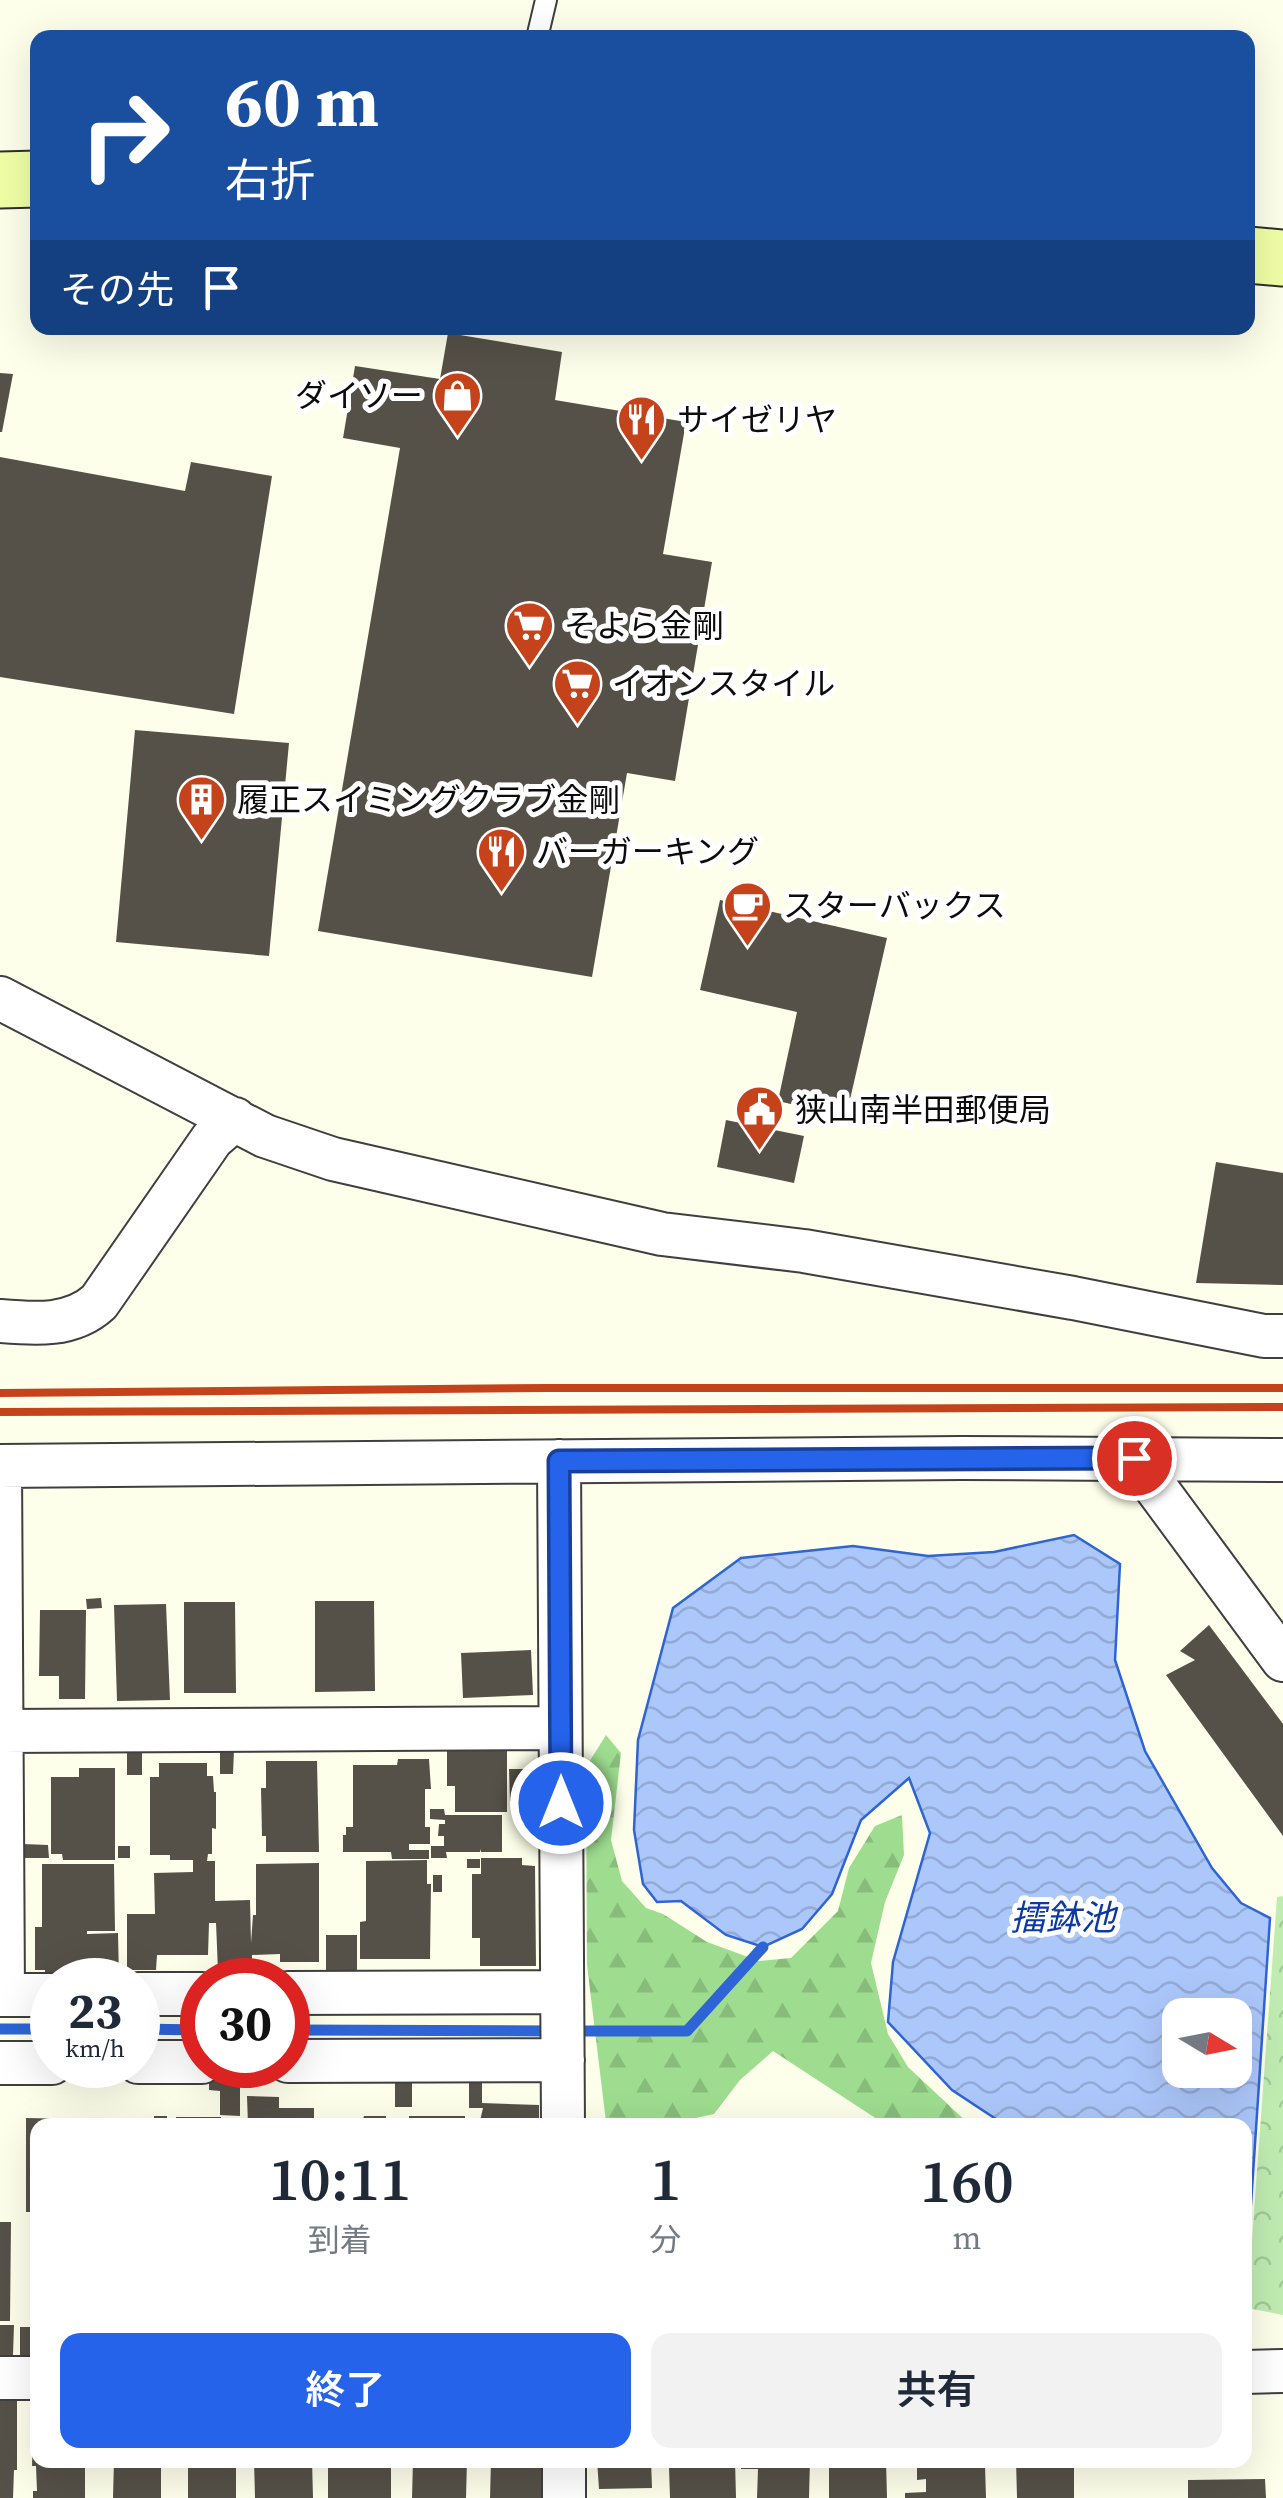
<!DOCTYPE html>
<html lang="ja">
<head>
<meta charset="utf-8">
<style>
  body { margin:0; font-family:"Source Serif 4","Noto Sans JP",serif; background:#f2f2f3; color:#1f2937; height:100vh; display:flex; flex-direction:column; font-size:38px; white-space:nowrap }
  * { box-sizing:border-box; margin:0 }
  p { font-size:32px; color:#747a83 }
  .icon { flex:none; width:55px; height:55px; fill:none; stroke:currentColor; stroke-width:2; stroke-linecap:round; stroke-linejoin:round }
  .map { position:relative; flex:1; overflow:hidden }
  .drawer { position:absolute; left:30px; top:2118px; width:1222px; height:350px; display:flex; flex-direction:column; background:#fff; border-radius:20px; box-shadow:0 10px 40px #0002 }
  .drawer>* { flex:none }
  .banner { position:absolute; left:30px; top:30px; width:1225px; height:305px; border-radius:20px; box-shadow:0 10px 40px #0002; background:#1a4fa0; color:#fff; overflow:hidden }
  .needle { width:65px; rotate:100deg }
  .fabs { position:absolute; left:1162px; top:1998px; display:grid; gap:20px }
  .fabs a { display:grid; place-items:center; width:90px; height:90px; border-radius:20px; background:#fff; box-shadow:0 10px 40px #0002; font-size:50px }
  .speed { position:absolute; left:30px; top:1958px; display:flex; gap:20px; font-size:50px; font-weight:700; text-align:center }
  .speed>* { display:grid; place-content:center; width:130px; height:130px; border-radius:50%; background:#fff; box-shadow:0 10px 40px #0002; line-height:1 }
  .speed small { font-size:25px; font-weight:400 }
  .speed .limit { border:15px solid #d22; background:#fff; color:#111 }
  .pin { position:absolute; display:grid; place-items:center; width:85px; height:85px; color:#fff; margin:-42px; border:5px solid #fff; border-radius:50%; box-shadow:0 2px 10px #0007 }
  .me { position:absolute; width:110px; margin:-55px; rotate:0deg; stroke-linejoin:round; filter:drop-shadow(0 0 8px #0008) }
  .turn { display:flex; align-items:center; gap:35px; height:210px; padding:0 30px; font-size:45px }
  .turn .icon { width:130px; height:130px; stroke-width:2.5 }
  .turn b { display:block; font-size:70px; line-height:85px }
  .then { display:flex; align-items:center; height:95px; padding:0 30px; background:#0003; gap:20px; font-size:38px }
  .eta { display:flex; justify-content:space-evenly; align-items:center; height:170px; text-align:center }
  .eta b { font-size:60px; font-weight:600; line-height:70px }
  .cta { display:flex; gap:20px; margin-top:auto; padding:20px 30px }
  .cta a { flex:1; height:115px; border-radius:20px; background:#2563eb; color:#fff; font-size:40px; font-weight:600; line-height:115px; text-align:center }
  .cta a+a { background:#f2f2f3; color:#1f2937 }
  .map>svg:first-child { display:block }
</style>
</head>
<body>
<div class="map">
<svg width="1283" height="2498" viewBox="0 0 1283 2498">
  <defs>
    <pattern id="forest-firs" width="22" height="20" patternUnits="userSpaceOnUse" patternTransform="scale(2.5)"><rect width="22" height="20" fill="#9edd90"/><path d="M5 1l3.5 6h-7zM16 11l3.5 6h-7z" fill="#87bc7b"/></pattern>
    <pattern id="park-crowns" width="20" height="18" patternUnits="userSpaceOnUse" patternTransform="scale(2.5)"><rect width="20" height="18" fill="#c0ecb2"/><path d="M2 6a3 3 0 1 1 6 0M12 15a3 3 0 1 1 6 0" fill="none" stroke="#a4c998"/></pattern>
    <pattern id="water-waves" width="16" height="10" patternUnits="userSpaceOnUse" patternTransform="scale(2.5)"><rect width="16" height="10" fill="#acc7fa"/><path d="M0 5q4-4 8 0t8 0" fill="none" stroke="#93aad5"/></pattern>
  </defs>
  <rect width="100%" height="100%" fill="#fdffeb"/>
  <path fill="url(#forest-firs)" d="M 606,1735 L 621,1753 L 611,1840 L 622,1881 L 646,1908 L 663,1914 L 707,1942 L 759,1961 L 791,1958 L 838,1911 L 849,1868 L 875,1826 L 902,1815 L 904,1855 L 885,1902 L 871,1963 L 888,2034 L 908,2067 L 970,2125 L 886,2125 L 773,2051 L 740,2080 L 714,2114 L 663,2125 L 606,2122 L 587,1965 L 586,1767 Z"/>
  <path fill="url(#park-crowns)" d="M 1283,1896 L 1283,2315 L 1247,2308 L 1277,1897 Z"/>
  <path fill="url(#water-waves)" stroke="#2e64d6" stroke-width="2.5" fill-rule="evenodd" d="M 1074,1535 L 1120,1564 L 1115,1660 L 1145,1751 L 1212,1868 L 1241,1903 L 1270,1918 L 1251,2204 L 1245,2254 L 1245,2125 L 1005,2125 L 952,2090 L 888,2022 L 893,1962 L 930,1833 L 909,1778 L 861,1820 L 832,1894 L 802,1929 L 763,1947 L 726,1935 L 681,1901 L 657,1902 L 643,1884 L 634,1830 L 638,1740 L 673,1608 L 741,1558 L 853,1546 L 928,1556 L 994,1552 ZM 1180,2015 L 1235,2015 L 1235,2070 L 1180,2070 Z"/>
  <g fill="none" stroke-linecap="round" stroke-linejoin="round">
    <path stroke="#2e64d6" stroke-width="11" d="M 0,2029 L 52,2029
      M 138,2029 L 202,2030
      M 288,2030 L 553,2031
      M 572,2031 L 687,2031 L 763,1947"/>
  </g>
  <path fill="#555148" d="M 448,333 L 562,352 L 555,400 L 686,422 L 663,554 L 712,562 L 675,781 L 627,773 L 592,977 L 318,931 L 400,448 L 343,438 L 355,366 L 440,379 Z
    M 0,373 L 13,374 L 2,432 L 0,432 Z
    M 0,457 L 185,491 L 191,462 L 272,476 L 234,714 L 0,677 Z
    M 135,730 L 289,743 L 269,956 L 116,942 Z
    M 720,900 L 887,938 L 846,1117 L 778,1101 L 797,1012 L 700,990 Z
    M 726,1120 L 804,1136 L 794,1183 L 717,1167 Z
    M 1216,1162 L 1283,1173 L 1283,1285 L 1196,1283 Z
    M 101,1598 L 102,1608 L 87,1609 L 86,1599 Z
    M 315,1601 L 374,1601 L 375,1691 L 315,1692 Z
    M 184,1602 L 235,1602 L 236,1693 L 184,1693 Z
    M 166,1604 L 170,1700 L 117,1701 L 114,1605 Z
    M 40,1610 L 86,1610 L 85,1699 L 59,1699 L 59,1676 L 39,1676 Z
    M 1209,1625 L 1283,1724 L 1283,1836 L 1166,1675 L 1195,1660 L 1180,1651 Z
    M 531,1650 L 533,1695 L 463,1698 L 461,1653 Z
    M 127,1750 L 142,1751 L 142,1775 L 127,1775 Z
    M 220,1750 L 234,1750 L 233,1774 L 220,1774 Z
    M 447,1751 L 507,1751 L 507,1812 L 455,1812 L 455,1786 L 447,1786 Z
    M 398,1759 L 429,1759 L 431,1789 L 425,1789 L 425,1827 L 430,1827 L 430,1844 L 409,1844 L 409,1850 L 429,1850 L 429,1859 L 392,1859 L 391,1852 L 343,1852 L 343,1835 L 346,1835 L 346,1827 L 353,1827 L 353,1765 L 397,1765 Z
    M 266,1761 L 317,1761 L 319,1852 L 266,1852 L 266,1836 L 262,1836 L 261,1788 L 266,1788 Z
    M 159,1763 L 207,1763 L 207,1776 L 213,1776 L 214,1792 L 216,1792 L 216,1829 L 212,1828 L 212,1854 L 208,1854 L 207,1861 L 215,1861 L 215,1901 L 250,1900 L 251,1943 L 253,1915 L 256,1915 L 256,1864 L 319,1863 L 319,1962 L 280,1962 L 280,1954 L 252,1955 L 252,1970 L 218,1971 L 216,1923 L 209,1923 L 208,1955 L 157,1955 L 156,1970 L 127,1970 L 127,1914 L 155,1914 L 154,1873 L 193,1872 L 193,1860 L 170,1860 L 170,1855 L 150,1855 L 150,1777 L 159,1777 Z
    M 79,1768 L 115,1768 L 115,1860 L 63,1860 L 62,1854 L 51,1854 L 51,1777 L 79,1777 Z
    M 509,1769 L 537,1769 L 538,1801 L 510,1801 Z
    M 430,1809 L 444,1809 L 445,1815 L 502,1815 L 502,1852 L 481,1852 L 480,1849 L 480,1852 L 446,1852 L 447,1858 L 431,1858 L 431,1846 L 444,1846 L 444,1836 L 438,1836 L 439,1824 L 445,1824 L 445,1820 L 430,1819 Z
    M 23,1844 L 48,1845 L 49,1858 L 23,1858 Z
    M 118,1846 L 130,1846 L 130,1858 L 118,1858 Z
    M 481,1858 L 522,1858 L 522,1865 L 535,1866 L 536,1966 L 480,1966 L 480,1938 L 472,1938 L 472,1874 L 481,1874 Z
    M 467,1859 L 480,1859 L 480,1868 L 467,1868 Z
    M 427,1860 L 427,1884 L 431,1884 L 430,1959 L 360,1959 L 360,1922 L 366,1921 L 366,1861 Z
    M 42,1864 L 114,1864 L 115,1931 L 87,1931 L 87,1934 L 118,1933 L 119,1978 L 99,1977 L 99,1970 L 65,1970 L 65,1975 L 45,1975 L 45,1970 L 35,1970 L 35,1927 L 42,1927 Z
    M 433,1875 L 442,1875 L 442,1892 L 433,1892 Z
    M 326,1935 L 357,1935 L 357,1972 L 326,1972 Z
    M 395,2079 L 412,2079 L 412,2107 L 395,2107 Z
    M 469,2079 L 482,2079 L 482,2103 L 539,2105 L 539,2125 L 479,2125 L 483,2108 L 469,2108 Z
    M 209,2081 L 240,2081 L 240,2116 L 220,2115 L 220,2091 L 209,2090 Z
    M 247,2096 L 279,2097 L 279,2108 L 314,2108 L 314,2125 L 248,2125 Z
    M 154,2116 L 167,2116 L 167,2125 L 154,2125 Z
    M 364,2116 L 386,2116 L 386,2125 L 343,2125 L 342,2119 L 363,2119 Z
    M 409,2116 L 465,2116 L 465,2125 L 409,2125 Z
    M 176,2117 L 221,2117 L 221,2125 L 176,2125 Z
    M 26,2118 L 78,2119 L 78,2125 L 38,2125 L 38,2212 L 26,2212 Z
    M 0,2222 L 11,2222 L 10,2321 L 0,2321 Z
    M 0,2325 L 14,2325 L 13,2355 L 0,2355 Z
    M 20,2327 L 36,2327 L 36,2358 L 20,2358 Z
    M 0,2399 L 17,2400 L 17,2470 L 14,2470 L 13,2498 L 0,2498 Z
    M 33,2430 L 38,2430 L 38,2460 L 85,2460 L 85,2498 L 33,2498 L 33,2491 L 37,2491 L 36,2466 L 32,2466 Z
    M 114,2460 L 161,2460 L 161,2498 L 113,2498 Z
    M 188,2460 L 236,2460 L 236,2498 L 188,2498 Z
    M 254,2460 L 312,2460 L 313,2498 L 255,2498 Z
    M 328,2460 L 391,2460 L 391,2498 L 328,2498 Z
    M 413,2460 L 467,2460 L 466,2498 L 412,2498 Z
    M 491,2460 L 541,2460 L 541,2498 L 490,2498 Z
    M 597,2460 L 651,2460 L 652,2488 L 599,2489 Z
    M 673,2460 L 735,2460 L 736,2498 L 670,2498 L 669,2467 L 673,2467 Z
    M 741,2460 L 810,2460 L 809,2498 L 757,2498 L 758,2469 L 741,2469 Z
    M 829,2460 L 886,2460 L 887,2498 L 829,2498 Z
    M 917,2460 L 979,2460 L 979,2465 L 985,2465 L 986,2498 L 905,2498 L 905,2493 L 926,2492 L 926,2479 L 917,2480 Z
    M 1016,2460 L 1074,2460 L 1074,2498 L 1017,2498 Z
    M 1265,2479 L 1266,2498 L 1188,2498 L 1188,2480 Z"/>
  <g fill="none" stroke-linecap="round" stroke-linejoin="round">
    <defs>
      <path id="lane" d="M 537,38 L 546,0"/>
      <path id="street" d="M 0,998 L 265,1136 L 333,1159 L 662,1234 L 804,1251 L 1073,1298 L 1264,1336 L 1283,1336
        M 0,1321 C 35,1324 72,1327 99,1302 L 212,1139 L 235,1119
        M 1134,1458 L 1283,1660
        M 559,1461 L 563,2125
        M 0,1466 L 961,1458 L 1283,1460
        M 0,1466 L 3,1995
        M 0,1731 L 560,1728
        M 288,1993 L 562,1992
        M 138,1994 L 202,1994
        M 0,1995 L 52,1995
        M 288,2061 L 563,2060
        M 138,2062 L 202,2062
        M 0,2063 L 52,2063
        M 1245,2372 L 1283,2371
        M 0,2378 L 38,2378
        M 564,2460 L 564,2498"/>
      <path id="secondary" d="M 0,180 L 38,179
        M 1248,255 L 1283,258"/>
    </defs>
    <use href="#lane" stroke="#3f3f3f" stroke-width="24"/>
    <use href="#street" stroke="#3f3f3f" stroke-width="46"/>
    <use href="#secondary" stroke="#2e2e2e" stroke-width="59"/>
    <use href="#lane" stroke="#fff" stroke-width="20"/>
    <use href="#street" stroke="#fff" stroke-width="42"/>
    <use href="#secondary" stroke="#f0ffa6" stroke-width="55"/>
    <path stroke="#c4431b" stroke-width="8" d="M 0,1393 L 549,1388 L 1283,1388
      M 0,1412 L 1283,1407"/>
  </g>
  <g fill="none" stroke-linecap="round" stroke-linejoin="round">
    <defs>
      <path id="route" d="M 561,1803 L 559,1461 L 1134,1458"/>
    </defs>
    <use href="#route" stroke="#184099" stroke-width="25"/>
    <use href="#route" stroke="#2563eb" stroke-width="18"/>
  </g>
  <defs>
    <symbol id="shop-pin" viewBox="-11 -11 22 30"><path d="M0 17L-7.5 6A9.5 9.5 0 1 1 7.5 6Z" fill="#c4431b" stroke="#fff"/><path d="M-5-2.5h2.3a2.7 3.5 0 0 1 5.4 0H5L5.5 6h-11ZM-1.5-2.5h3a1.5 2.3 0 0 0-3 0Z" fill="#fff"/></symbol>
    <symbol id="restaurant-pin" viewBox="-11 -11 22 30"><path d="M0 17L-7.5 6A9.5 9.5 0 1 1 7.5 6Z" fill="#c4431b" stroke="#fff"/><path d="M-5-6h1v4h1v-4h1v4h1v-4h1v5L-1.5 .5V6h-2V.5L-5-1ZM5-6V6H3V1.5H1.5Q1.5-4 5-6Z" fill="#fff"/></symbol>
    <symbol id="supermarket-pin" viewBox="-11 -11 22 30"><path d="M0 17L-7.5 6A9.5 9.5 0 1 1 7.5 6Z" fill="#c4431b" stroke="#fff"/><path d="M-6-5.5h2.5l.6 2H6L4.5 2H-2.5L-4.4-4H-6ZM-1.5 3.2a1.3 1.3 0 1 0 .1 0ZM3 3.2a1.3 1.3 0 1 0 .1 0Z" fill="#fff"/></symbol>
    <symbol id="building-pin" viewBox="-11 -11 22 30"><path d="M0 17L-7.5 6A9.5 9.5 0 1 1 7.5 6Z" fill="#c4431b" stroke="#fff"/><path d="M-4-6H4V6H1V3H-1V6H-4ZM-2.5-4.3h1.7v1.8h-1.7ZM.8-4.3h1.7v1.8H.8ZM-2.5-1h1.7V.8h-1.7ZM.8-1h1.7V.8H.8Z" fill="#fff"/></symbol>
    <symbol id="cafe-pin" viewBox="-11 -11 22 30"><path d="M0 17L-7.5 6A9.5 9.5 0 1 1 7.5 6Z" fill="#c4431b" stroke="#fff"/><path d="M-5.5-4.5H6V0H3Q3 3.5 0 3.5H-2.5Q-5.5 3.5-5.5 0ZM3-3.2v2h1.7v-2ZM-6 4.5H4V6H-6Z" fill="#fff"/></symbol>
    <symbol id="civic-pin" viewBox="-11 -11 22 30"><path d="M0 17L-7.5 6A9.5 9.5 0 1 1 7.5 6Z" fill="#c4431b" stroke="#fff"/><path d="M-.6-6.5H3V-4.5H.6V-3L4-1V1h2V6H-6V1h2V-1L-.6-3ZM-1.2 2.5V6h2.4V2.5Z" fill="#fff"/></symbol>
  </defs>
  <g fill-rule="evenodd">
    <use href="#shop-pin" x="430" y="368" width="55" height="75"/>
    <use href="#restaurant-pin" x="614" y="392" width="55" height="75"/>
    <use href="#supermarket-pin" x="502" y="598" width="55" height="75"/>
    <use href="#supermarket-pin" x="550" y="656" width="55" height="75"/>
    <use href="#building-pin" x="174" y="772" width="55" height="75"/>
    <use href="#restaurant-pin" x="474" y="824" width="55" height="75"/>
    <use href="#cafe-pin" x="720" y="878" width="55" height="75"/>
    <use href="#civic-pin" x="732" y="1082" width="55" height="75"/>
  </g>
  <g text-anchor="middle" stroke-width="10" stroke-linejoin="round" paint-order="stroke">
    <g font-size="32" fill="#0c0c0c" stroke="#fff" text-anchor="start">
      <text x="423" y="407" text-anchor="end">ダイソー</text>
      <text x="677" y="431">サイゼリヤ</text>
      <text x="564" y="637">そよら金剛</text>
      <text x="612" y="695">イオンスタイル</text>
      <text x="237" y="811">履正スイミングクラブ金剛</text>
      <text x="536" y="863">バーガーキング</text>
      <text x="783" y="917">スターバックス</text>
      <text x="795" y="1121">狭山南半田郵便局</text>
    </g>
    <g font-size="35" font-style="italic" fill="#0e39a5" stroke="#fff">
      <text x="1063" y="1930">擂鉢池</text>
    </g>
  </g>
</svg>
<div class="fabs">
<a><svg class="needle" viewBox="-14 -14 28 28"><path d="M0-13l5 13h-10z" fill="#e53935"/><path d="M0 13l5-13h-10z" fill="#747a83"/></svg></a>
</div>
<div class="speed"><div>23<small>km/h</small></div><div class="limit">30</div></div>
<div class="pin" style="left:1134px;top:1458px;background:#d93025"><svg class="icon" aria-label="arrive" viewBox="0 0 24 24"><path d="M6 21V4h12l-3 4 3 4H6"/></svg></div>
<svg class="me" style="left:561px;top:1803px" viewBox="-20 -20 40 40"><circle r="17" fill="#2563eb" stroke="#fff" stroke-width="3"/><path d="M0-11L8 9 0 5-8 9z" fill="#fff"/></svg>
<div class="banner">
<div class="turn"><svg class="icon" aria-label="right" viewBox="0 0 24 24"><path d="M7 20v-9h11M14 6l5 5-5 5"/></svg><div><b>60 m</b>右折</div></div>
<div class="then">その先<svg class="icon" aria-label="arrive" viewBox="0 0 24 24"><path d="M6 21V4h12l-3 4 3 4H6"/></svg></div>
</div>
<section class="drawer">
<div class="eta">
<div><b>10:11</b><p>到着</p></div>
<div><b>1</b><p>分</p></div>
<div><b>160</b><p>m</p></div>
</div>
<div class="cta"><a>終了</a><a>共有</a></div>
</section>
</div>
</body>
</html>
